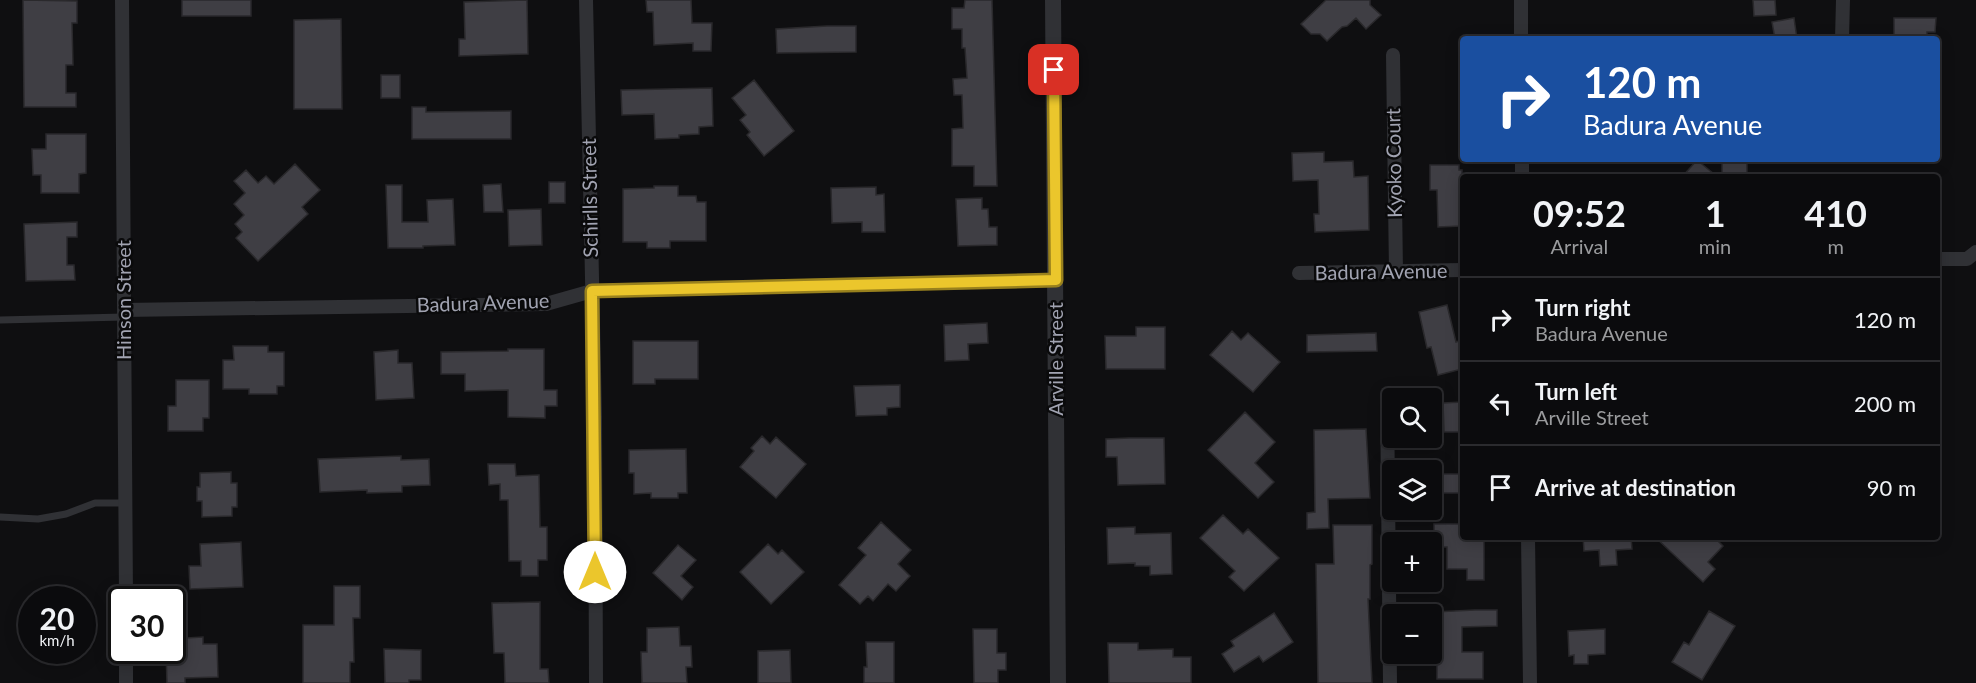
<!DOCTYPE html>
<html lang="en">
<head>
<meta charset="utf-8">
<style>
  body { margin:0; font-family:Lato,sans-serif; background:#141416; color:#f1f3f6; height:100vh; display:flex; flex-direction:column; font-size:22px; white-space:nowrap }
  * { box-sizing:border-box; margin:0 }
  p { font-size:20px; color:#9a9b9d }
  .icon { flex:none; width:33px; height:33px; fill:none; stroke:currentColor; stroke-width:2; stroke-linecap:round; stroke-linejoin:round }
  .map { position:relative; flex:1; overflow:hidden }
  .panel { position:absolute; left:1460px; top:174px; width:480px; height:366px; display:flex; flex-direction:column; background:#0b0b0d; border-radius:6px; box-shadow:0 3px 15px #0003,0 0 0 2px #2b2b2e }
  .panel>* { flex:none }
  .hud { position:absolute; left:1460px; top:36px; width:480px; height:126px; border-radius:6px; box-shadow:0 3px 15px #0003,0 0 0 2px #2b2b2e; background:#1a4fa0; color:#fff; overflow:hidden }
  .controls { position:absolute; left:1382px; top:388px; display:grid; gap:12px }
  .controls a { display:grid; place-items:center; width:60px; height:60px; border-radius:6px; background:#0b0b0d; box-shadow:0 3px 15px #0003,0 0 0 2px #2b2b2e; font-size:30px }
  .speed { position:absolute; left:18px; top:586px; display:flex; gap:12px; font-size:30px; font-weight:700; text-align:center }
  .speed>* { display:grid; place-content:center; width:78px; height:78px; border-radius:50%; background:#0b0b0d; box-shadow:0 3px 15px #0003,0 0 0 2px #2b2b2e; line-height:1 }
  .speed small { font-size:15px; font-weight:400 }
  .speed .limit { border:3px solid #111; border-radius:9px; background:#fff; color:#111 }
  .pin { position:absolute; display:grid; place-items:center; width:51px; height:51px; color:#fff; margin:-26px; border-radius:12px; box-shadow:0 3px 9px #0006 }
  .me { position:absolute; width:66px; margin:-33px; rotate:0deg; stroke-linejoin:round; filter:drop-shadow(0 0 4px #0008) }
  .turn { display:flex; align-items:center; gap:21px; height:126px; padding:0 24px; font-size:27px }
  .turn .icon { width:78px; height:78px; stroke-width:2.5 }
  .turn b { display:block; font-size:42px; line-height:51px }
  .eta { display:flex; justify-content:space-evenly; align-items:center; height:102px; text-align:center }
  .eta b { font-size:36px; font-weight:700; line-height:42px }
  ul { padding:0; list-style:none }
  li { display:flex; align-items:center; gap:18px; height:84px; padding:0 24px; border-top:2px solid #2b2b2e }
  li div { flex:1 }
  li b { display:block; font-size:22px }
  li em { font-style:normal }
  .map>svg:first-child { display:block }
</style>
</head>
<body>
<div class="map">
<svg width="1976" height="683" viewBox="0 0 1976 683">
  <rect width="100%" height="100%" fill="#0f0f11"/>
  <path fill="#3f3e44" stroke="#2a292c" stroke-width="1.5" d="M 23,0 L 77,1 L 77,23 L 72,23 L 73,65 L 66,65 L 66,93 L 76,93 L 76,107 L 24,107 Z
    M 182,0 L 251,0 L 251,16 L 182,16 Z
    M 527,0 L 528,54 L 459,56 L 459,39 L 465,39 L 464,2 Z
    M 646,0 L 691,0 L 692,23 L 712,23 L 711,51 L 693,51 L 693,43 L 654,45 L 653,12 L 647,12 Z
    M 965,0 L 992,0 L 997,186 L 974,186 L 974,166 L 952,166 L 952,129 L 963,128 L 962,95 L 954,95 L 953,79 L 967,78 L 965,48 L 962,48 L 962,29 L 952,29 L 952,8 L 964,8 Z
    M 1326,0 L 1370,0 L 1370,5 L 1381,15 L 1366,29 L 1356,18 L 1347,26 L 1342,27 L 1327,41 L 1320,34 L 1311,34 L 1301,24 Z
    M 1753,0 L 1775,0 L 1776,15 L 1754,16 Z
    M 1794,18 L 1797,39 L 1775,39 L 1772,22 Z
    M 1894,18 L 1936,18 L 1935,32 L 1927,32 L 1927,39 L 1894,39 Z
    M 341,19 L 342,109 L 294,109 L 294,20 Z
    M 827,26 L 856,26 L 856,52 L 777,53 L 776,29 Z
    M 381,75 L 400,75 L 400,98 L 381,98 Z
    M 754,80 L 794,131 L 764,156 L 747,135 L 750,132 L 740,120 L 746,115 L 732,98 Z
    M 712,88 L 713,126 L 699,127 L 699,134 L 679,135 L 679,138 L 655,139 L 654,114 L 622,115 L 621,90 Z
    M 412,107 L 426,107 L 426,112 L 511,111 L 511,139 L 412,139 Z
    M 46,134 L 86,134 L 86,173 L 79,174 L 79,193 L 41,193 L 41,175 L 33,175 L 32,149 L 46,149 Z
    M 1324,152 L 1324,162 L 1353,161 L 1354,177 L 1368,176 L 1369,230 L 1315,232 L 1314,214 L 1319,214 L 1318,180 L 1293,181 L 1292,153 Z
    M 1722,159 L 1747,159 L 1747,175 L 1722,174 Z
    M 1697,160 L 1714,174 L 1717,177 L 1682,177 Z
    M 295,164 L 320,190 L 302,207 L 308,214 L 258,261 L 236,238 L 242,232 L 235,224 L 244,215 L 234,204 L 245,193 L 234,181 L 246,170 L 258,183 L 266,176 L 274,184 Z
    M 1430,165 L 1459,165 L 1459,170 L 1462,170 L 1462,226 L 1438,227 L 1437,190 L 1430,190 Z
    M 549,182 L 565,182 L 565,203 L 549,203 Z
    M 501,184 L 503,212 L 484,212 L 483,185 Z
    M 386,185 L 402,185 L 402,222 L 428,222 L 427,200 L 453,199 L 455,245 L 423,246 L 423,248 L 388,248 Z
    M 654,186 L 678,186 L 678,196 L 696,196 L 697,202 L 706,202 L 706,241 L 670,241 L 670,248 L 647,248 L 647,242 L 623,242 L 623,189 L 654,188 Z
    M 876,187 L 876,195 L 884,194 L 885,232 L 862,232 L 862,222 L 832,223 L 831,188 Z
    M 982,198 L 982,209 L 988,209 L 989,227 L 997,227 L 997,245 L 958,246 L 956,199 Z
    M 541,209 L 542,245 L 509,246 L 508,210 Z
    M 77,222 L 77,237 L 67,237 L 67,265 L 74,265 L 75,280 L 26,281 L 24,224 Z
    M 1447,305 L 1456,342 L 1462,340 L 1462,369 L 1438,375 L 1431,347 L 1427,348 L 1419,312 Z
    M 987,323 L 988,343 L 968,344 L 969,360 L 945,361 L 944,325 Z
    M 1136,327 L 1165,327 L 1165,369 L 1106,369 L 1105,336 L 1136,336 Z
    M 1232,331 L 1241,340 L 1248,333 L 1280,362 L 1253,392 L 1210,355 Z
    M 1376,333 L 1377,351 L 1307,352 L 1307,335 Z
    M 633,341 L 698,341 L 698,379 L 655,379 L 655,384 L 633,384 Z
    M 233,346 L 268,346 L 268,352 L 284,352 L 284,386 L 277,386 L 277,394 L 249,394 L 249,389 L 223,389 L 223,360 L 234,360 Z
    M 508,349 L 544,349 L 544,390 L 557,390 L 557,406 L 545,406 L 545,418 L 508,417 L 508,390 L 465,391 L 465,374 L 441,374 L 441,352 L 508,351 Z
    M 398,350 L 398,363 L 412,363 L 414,398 L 376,400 L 374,352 Z
    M 176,380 L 209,380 L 209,418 L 203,418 L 203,431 L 168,431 L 168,406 L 176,406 Z
    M 900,385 L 900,407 L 887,408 L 887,415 L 856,416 L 854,386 Z
    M 1462,402 L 1462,432 L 1444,432 L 1443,403 Z
    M 1245,412 L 1275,442 L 1255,463 L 1274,482 L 1258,498 L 1208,450 Z
    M 1366,429 L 1370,498 L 1328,499 L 1329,528 L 1307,529 L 1307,513 L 1315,512 L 1314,430 Z
    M 762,436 L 770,444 L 776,437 L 806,464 L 776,498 L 740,467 L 754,451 L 751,448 Z
    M 1129,438 L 1164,438 L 1165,484 L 1118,485 L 1117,457 L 1106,457 L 1106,439 Z
    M 686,449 L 687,493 L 678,493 L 678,498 L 651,498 L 651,493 L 634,494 L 634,473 L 629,473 L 629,450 Z
    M 401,456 L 401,460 L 429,459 L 430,485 L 402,486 L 402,492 L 367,493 L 367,490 L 320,492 L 318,459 Z
    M 488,464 L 515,464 L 516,476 L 539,475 L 540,527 L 547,527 L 547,560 L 538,560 L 538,576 L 521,576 L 521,561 L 509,561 L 508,500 L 500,500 L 500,484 L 489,485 Z
    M 231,472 L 231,483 L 237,483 L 237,507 L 232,507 L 232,516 L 202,517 L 202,501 L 197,501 L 197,487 L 200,487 L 200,473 Z
    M 1431,474 L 1462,474 L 1462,493 L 1431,493 Z
    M 1223,515 L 1243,534 L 1248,529 L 1279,558 L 1244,591 L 1229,577 L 1235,571 L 1200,538 Z
    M 881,522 L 911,550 L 898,564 L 910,576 L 896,591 L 888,584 L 873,601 L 868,596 L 860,604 L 839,585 L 866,555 L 858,548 Z
    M 1434,524 L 1462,524 L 1462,537 L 1484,537 L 1484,580 L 1467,580 L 1467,569 L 1447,569 L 1447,547 L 1434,547 Z
    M 1333,525 L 1372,525 L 1372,564 L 1370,565 L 1370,599 L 1368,599 L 1372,683 L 1318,683 L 1316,564 L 1334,564 Z
    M 1135,527 L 1135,534 L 1171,533 L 1172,574 L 1150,575 L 1150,566 L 1135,566 L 1135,563 L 1108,564 L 1107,528 Z
    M 1583,537 L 1631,537 L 1632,549 L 1616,550 L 1617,565 L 1600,566 L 1599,550 L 1584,551 Z
    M 1655,537 L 1714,537 L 1723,546 L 1708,562 L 1715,569 L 1703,582 Z
    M 241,542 L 243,587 L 190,589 L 189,566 L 201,566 L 200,544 Z
    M 768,544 L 778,554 L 782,550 L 804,572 L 771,604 L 740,572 Z
    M 678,545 L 696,560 L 681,576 L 693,587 L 682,600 L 653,573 Z
    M 334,586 L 360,586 L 360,618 L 353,618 L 354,662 L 350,662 L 350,683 L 303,683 L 303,625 L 334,625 Z
    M 540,602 L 540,669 L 548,669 L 549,683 L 505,683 L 504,653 L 494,653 L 492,603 Z
    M 1475,610 L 1497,610 L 1497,626 L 1462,627 L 1462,652 L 1483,652 L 1483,679 L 1437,679 L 1437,650 L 1434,650 L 1434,612 Z
    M 1709,611 L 1735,626 L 1702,680 L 1672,662 L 1684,642 L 1689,645 Z
    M 1274,613 L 1293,642 L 1263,662 L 1259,656 L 1234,672 L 1222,654 L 1234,646 L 1231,641 Z
    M 172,618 L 185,618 L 186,638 L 203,637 L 203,644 L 217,644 L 218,677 L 185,678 L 185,683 L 167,683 L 166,651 L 172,651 Z
    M 679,627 L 680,646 L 691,646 L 692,667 L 686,667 L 687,683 L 642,683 L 641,652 L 647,652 L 647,628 Z
    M 973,629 L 997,629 L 997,653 L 1006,653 L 1006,670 L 998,670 L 998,683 L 974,683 Z
    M 1605,629 L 1605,654 L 1588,655 L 1588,664 L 1574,664 L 1574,655 L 1569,656 L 1568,631 Z
    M 866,642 L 894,642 L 894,683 L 864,683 L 864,667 L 867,667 Z
    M 1108,643 L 1138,643 L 1138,650 L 1173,649 L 1173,657 L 1191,657 L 1191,683 L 1109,683 Z
    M 384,649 L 421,650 L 421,680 L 409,680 L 409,683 L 385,683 Z
    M 790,650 L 791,683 L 758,683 L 758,651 Z"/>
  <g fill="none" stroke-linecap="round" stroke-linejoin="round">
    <path stroke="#303135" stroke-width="7" d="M 0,320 L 124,317
      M 0,517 L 38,519 L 66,514 L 95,503 L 126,503"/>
    <path stroke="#303135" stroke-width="14" d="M 122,0 L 126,600
      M 586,0 L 595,417 L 596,683
      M 1521,0 L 1521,39
      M 1842,39 L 1843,0
      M 1393,55 L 1396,272
      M 1522,159 L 1522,177
      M 1936,259 L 1967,259 L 1976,252
      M 1299,273 L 1462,270
      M 124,310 L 546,304 L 592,291 L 1056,280
      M 1387,396 L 1390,683
      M 1528,537 L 1530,683
      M 126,651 L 126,683"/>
    <path stroke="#303135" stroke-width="16" d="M 1053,0 L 1058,683"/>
  </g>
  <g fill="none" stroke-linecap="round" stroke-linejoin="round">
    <defs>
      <path id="route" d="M 595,572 L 592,291 L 1056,280 L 1054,70"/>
    </defs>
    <use href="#route" stroke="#99811d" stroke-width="15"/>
    <use href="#route" stroke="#ebc62c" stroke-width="10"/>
  </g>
  <g text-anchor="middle" stroke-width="5" stroke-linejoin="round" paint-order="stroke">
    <g font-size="20" fill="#a1a3b1" stroke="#0a0a0b">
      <text transform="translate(1394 163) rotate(-91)" y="7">Kyoko Court</text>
      <text transform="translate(590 198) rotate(-91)" y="7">Schirlls Street</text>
      <text transform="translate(1381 272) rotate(-1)" y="7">Badura Avenue</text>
      <text transform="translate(124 300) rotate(-90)" y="7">Hinson Street</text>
      <text transform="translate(483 303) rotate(-2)" y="7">Badura Avenue</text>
      <text transform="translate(1056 359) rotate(-90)" y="7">Arville Street</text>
    </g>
  </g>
</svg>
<div class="controls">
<a><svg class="icon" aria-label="search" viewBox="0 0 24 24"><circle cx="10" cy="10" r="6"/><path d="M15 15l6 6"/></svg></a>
<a><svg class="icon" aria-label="layers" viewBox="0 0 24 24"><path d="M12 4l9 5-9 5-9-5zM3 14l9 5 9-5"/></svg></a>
<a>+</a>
<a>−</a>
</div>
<div class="speed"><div>20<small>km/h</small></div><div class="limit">30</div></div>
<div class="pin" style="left:1054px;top:70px;background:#d93025"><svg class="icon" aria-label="arrive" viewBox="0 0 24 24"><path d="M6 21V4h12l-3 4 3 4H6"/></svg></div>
<svg class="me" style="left:595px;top:572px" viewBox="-20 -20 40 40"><circle r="19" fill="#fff"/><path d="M0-13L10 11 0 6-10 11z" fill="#ebc62c"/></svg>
<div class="hud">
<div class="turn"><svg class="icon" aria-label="right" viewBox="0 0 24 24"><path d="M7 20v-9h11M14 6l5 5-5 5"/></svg><div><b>120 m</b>Badura Avenue</div></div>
</div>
<section class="panel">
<div class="eta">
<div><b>09:52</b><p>Arrival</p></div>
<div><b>1</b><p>min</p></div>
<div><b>410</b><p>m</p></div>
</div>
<ul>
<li><svg class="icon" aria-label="right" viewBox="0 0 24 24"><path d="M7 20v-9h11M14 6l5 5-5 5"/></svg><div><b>Turn right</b><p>Badura Avenue</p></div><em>120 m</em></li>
<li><svg class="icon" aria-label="left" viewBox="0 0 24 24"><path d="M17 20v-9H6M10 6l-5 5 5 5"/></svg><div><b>Turn left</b><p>Arville Street</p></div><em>200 m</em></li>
<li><svg class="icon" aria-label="arrive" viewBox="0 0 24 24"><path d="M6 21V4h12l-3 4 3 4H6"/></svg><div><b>Arrive at destination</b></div><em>90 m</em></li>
</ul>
</section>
</div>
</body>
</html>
